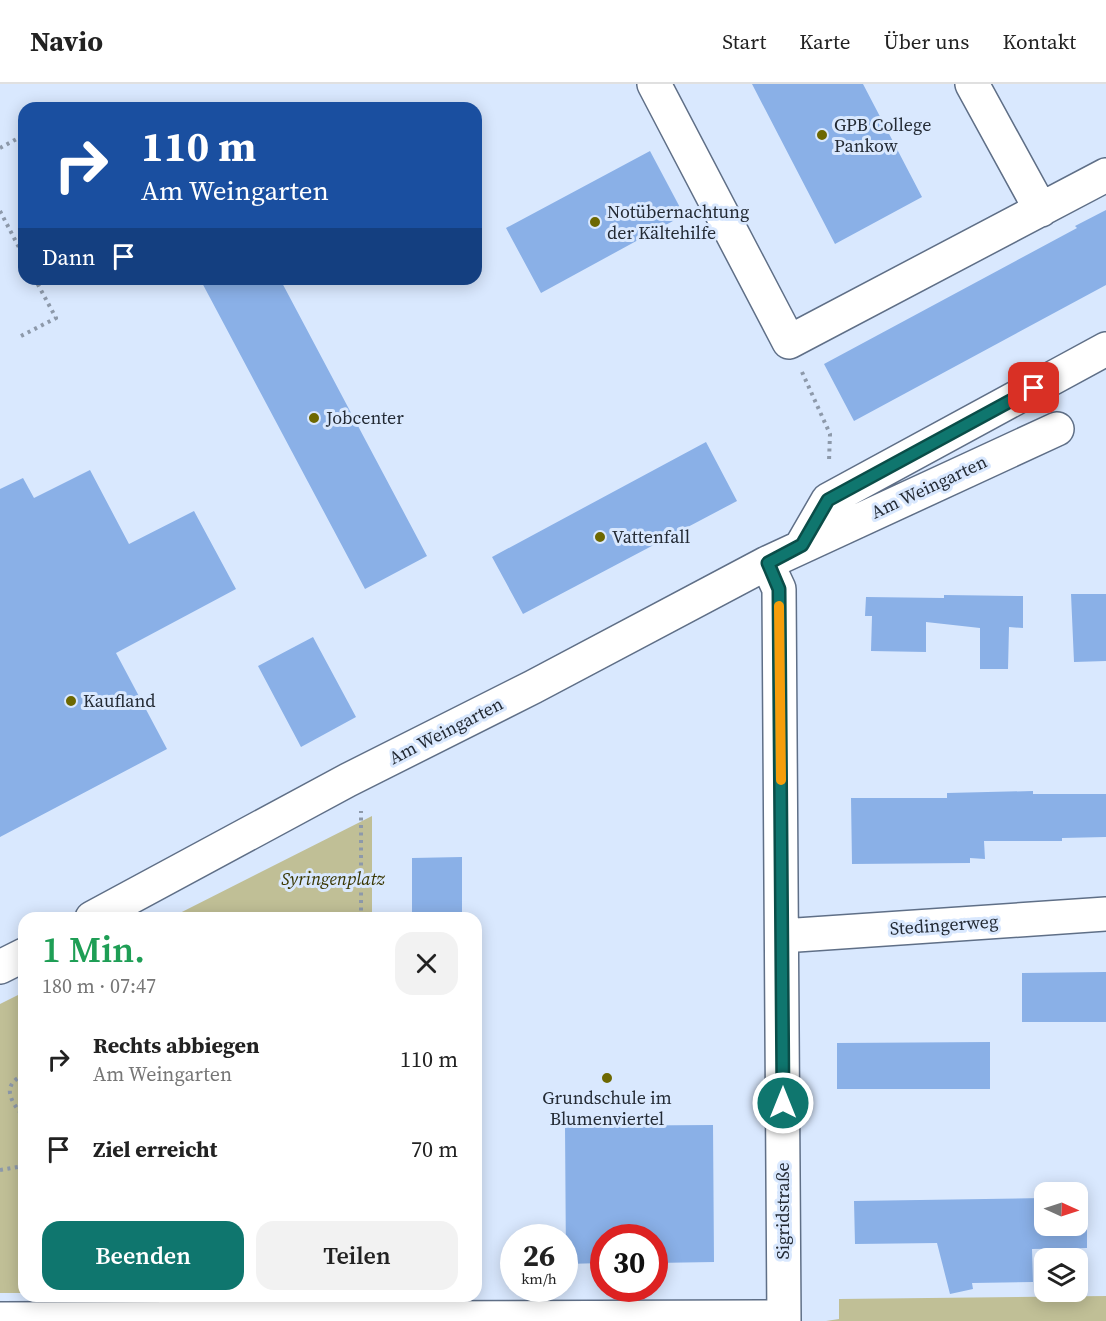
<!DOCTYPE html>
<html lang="de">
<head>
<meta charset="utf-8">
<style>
  body { margin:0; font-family:"Source Serif 4",serif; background:#f2f2f2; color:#222; height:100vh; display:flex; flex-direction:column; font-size:22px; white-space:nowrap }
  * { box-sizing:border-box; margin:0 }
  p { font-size:20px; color:#767676 }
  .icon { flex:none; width:33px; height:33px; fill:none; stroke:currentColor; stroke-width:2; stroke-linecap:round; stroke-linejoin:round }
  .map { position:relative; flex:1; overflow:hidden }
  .side { position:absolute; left:18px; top:828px; width:464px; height:390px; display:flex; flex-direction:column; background:#fff; border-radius:18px; box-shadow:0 3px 15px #0003 }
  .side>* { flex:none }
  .banner { position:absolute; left:18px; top:18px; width:464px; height:183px; border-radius:18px; box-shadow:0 3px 15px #0003; background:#1a4fa0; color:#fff; overflow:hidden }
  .needle { width:39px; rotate:93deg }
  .controls { position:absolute; left:1034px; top:1098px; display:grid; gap:12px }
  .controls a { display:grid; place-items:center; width:54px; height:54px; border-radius:12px; background:#fff; box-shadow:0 3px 15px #0003; font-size:30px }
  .speed { position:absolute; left:500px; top:1140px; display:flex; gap:12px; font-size:30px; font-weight:700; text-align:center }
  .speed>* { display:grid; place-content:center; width:78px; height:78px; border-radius:50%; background:#fff; box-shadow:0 3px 15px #0003; line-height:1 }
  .speed small { font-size:15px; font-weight:400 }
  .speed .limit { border:9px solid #d22; background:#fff; color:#111 }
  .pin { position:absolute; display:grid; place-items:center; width:51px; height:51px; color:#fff; margin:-26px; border-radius:12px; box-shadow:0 3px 9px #0006 }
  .me { position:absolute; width:66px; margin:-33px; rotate:0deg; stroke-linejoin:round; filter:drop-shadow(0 0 4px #0008) }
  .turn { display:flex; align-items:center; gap:21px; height:126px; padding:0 24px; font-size:27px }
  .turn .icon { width:78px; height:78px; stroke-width:2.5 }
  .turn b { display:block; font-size:42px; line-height:51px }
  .then { display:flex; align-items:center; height:57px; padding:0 24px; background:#0003; gap:12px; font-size:22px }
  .round { display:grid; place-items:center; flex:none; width:63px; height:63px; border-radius:18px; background:#f2f2f2 }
  .head { display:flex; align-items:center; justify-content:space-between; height:102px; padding:0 24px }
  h1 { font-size:36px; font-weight:600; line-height:45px; color:#1e9e55 }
  .cta { display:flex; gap:12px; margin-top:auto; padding:12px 24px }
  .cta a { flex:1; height:69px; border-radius:18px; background:#0f766e; color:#fff; font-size:24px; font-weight:600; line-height:69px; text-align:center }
  .cta a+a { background:#f2f2f2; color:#222 }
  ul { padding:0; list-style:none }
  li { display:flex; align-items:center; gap:18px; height:90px; padding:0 24px }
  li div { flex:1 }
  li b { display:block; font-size:22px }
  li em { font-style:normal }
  header { display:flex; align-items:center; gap:36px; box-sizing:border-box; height:84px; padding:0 30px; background:#fff; border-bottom:2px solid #e0e0e0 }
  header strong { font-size:28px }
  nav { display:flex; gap:33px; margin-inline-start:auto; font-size:21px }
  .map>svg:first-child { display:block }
</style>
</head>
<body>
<header>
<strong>Navio</strong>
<nav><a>Start</a><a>Karte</a><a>Über uns</a><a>Kontakt</a></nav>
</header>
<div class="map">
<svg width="1106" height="1237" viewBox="0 0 1106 1237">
  <rect width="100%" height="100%" fill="#d9e8fe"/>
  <path fill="#c0bf96" d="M 372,732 L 372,834 L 170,834 Z
    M 24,908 L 24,1209 L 0,1209 L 0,920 Z
    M 1106,1212 L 1106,1237 L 826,1237 L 839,1235 L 839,1215 Z"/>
  <path fill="#8ab0e7" d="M 752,0 L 863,0 L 922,113 L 835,160 Z
    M 650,67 L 684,131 L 541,209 L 506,144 Z
    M 1106,126 L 1106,201 L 854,337 L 824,280 L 1077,144 L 1075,142 Z
    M 200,195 L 280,195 L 427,472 L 365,505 Z
    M 706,358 L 737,417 L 523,530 L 492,473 Z
    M 90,386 L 129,460 L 194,427 L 236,505 L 116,569 L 167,665 L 0,753 L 0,405 L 23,394 L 34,414 Z
    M 1071,510 L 1106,510 L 1106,577 L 1074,578 Z
    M 944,511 L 1023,512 L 1023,544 L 1009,543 L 1008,585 L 980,585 L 980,544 L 926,538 L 926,568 L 871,567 L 872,532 L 865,532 L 866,513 L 944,514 Z
    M 313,553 L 356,633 L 301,663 L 258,582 Z
    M 1033,707 L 1033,710 L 1106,710 L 1106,753 L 1062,754 L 1062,757 L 984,757 L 985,775 L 970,774 L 970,779 L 852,780 L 851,714 L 947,714 L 947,709 Z
    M 462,773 L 462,834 L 412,834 L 412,774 Z
    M 1106,888 L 1106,938 L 1022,938 L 1022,889 Z
    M 990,958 L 990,1005 L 837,1005 L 837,959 Z
    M 713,1041 L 714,1178 L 654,1179 L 654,1154 L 603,1154 L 603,1179 L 566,1180 L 565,1042 Z
    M 1077,1113 L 1087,1113 L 1087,1164 L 1032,1165 L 1033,1198 L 972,1199 L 973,1205 L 950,1210 L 937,1159 L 855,1160 L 854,1117 L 1044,1114 L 1044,1142 L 1077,1142 Z"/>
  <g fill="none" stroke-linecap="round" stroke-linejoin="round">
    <defs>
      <path id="minor" d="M 654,0 L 789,258 L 1106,91
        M 972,0 L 1041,126
        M 802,461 L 828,416 L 1106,265
        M 767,479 L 779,505 L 784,1237
        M 92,834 L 348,696 L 533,603 L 767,479 L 1057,345
        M 782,852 L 1106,830
        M 0,883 L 24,871
        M 0,1235 L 784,1233"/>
    </defs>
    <use href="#minor" stroke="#5f6f87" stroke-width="36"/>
    <path stroke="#8d99aa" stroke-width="4" stroke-dasharray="3 4.5" stroke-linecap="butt" d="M 0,64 L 24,51
      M 0,127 L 24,173
      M 21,252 L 56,234 L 35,195
      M 802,288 L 830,350 L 829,377
      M 361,834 L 361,727
      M 24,991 C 0,1001 11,1018 24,1033
      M 0,1086 L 24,1082"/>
    <use href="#minor" stroke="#fff" stroke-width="33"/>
  </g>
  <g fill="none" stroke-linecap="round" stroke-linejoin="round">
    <defs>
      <path id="route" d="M 783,1019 L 779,505 L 768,479 L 802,461 L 828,416 L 1034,304"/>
    </defs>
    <use href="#route" stroke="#0a4d48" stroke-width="15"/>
    <use href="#route" stroke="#0f766e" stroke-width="10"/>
    <path stroke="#f59e0b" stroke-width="10" d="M 779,522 L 781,696"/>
  </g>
  <g fill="#6d6801" stroke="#d9e8fe" stroke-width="2">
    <circle cx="822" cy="51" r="6"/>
    <circle cx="595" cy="138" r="6"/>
    <circle cx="314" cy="334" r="6"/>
    <circle cx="600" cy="453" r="6"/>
    <circle cx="71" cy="617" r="6"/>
    <circle cx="607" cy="994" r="6"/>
  </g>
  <g text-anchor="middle" stroke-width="6" stroke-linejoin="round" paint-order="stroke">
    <g font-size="18" fill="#232a34" stroke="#d9e8fe" text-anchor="start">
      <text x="834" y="47">GPB College<tspan x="834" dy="21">Pankow</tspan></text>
      <text x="607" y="134">Notübernachtung<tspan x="607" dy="21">der Kältehilfe</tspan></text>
      <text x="326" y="340">Jobcenter</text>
      <text x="612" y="459">Vattenfall</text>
      <text x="83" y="623">Kaufland</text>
      <text x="607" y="1020" text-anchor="middle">Grundschule im<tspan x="607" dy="21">Blumenviertel</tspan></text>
    </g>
    <g font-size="18" fill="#232a34" stroke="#d9e8fe">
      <text transform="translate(929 403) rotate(-25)" y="6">Am Weingarten</text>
      <text transform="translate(446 647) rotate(-27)" y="6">Am Weingarten</text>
      <text transform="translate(944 841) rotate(-4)" y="6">Stedingerweg</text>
      <text transform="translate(783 1127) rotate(-90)" y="6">Sigridstraße</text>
    </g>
    <g font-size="18" font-style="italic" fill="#393600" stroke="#d9e8fe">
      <text x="333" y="801">Syringenplatz</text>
    </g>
  </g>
</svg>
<div class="controls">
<a><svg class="needle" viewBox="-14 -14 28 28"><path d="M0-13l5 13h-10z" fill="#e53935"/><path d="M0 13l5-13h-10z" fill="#767676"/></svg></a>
<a><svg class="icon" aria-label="layers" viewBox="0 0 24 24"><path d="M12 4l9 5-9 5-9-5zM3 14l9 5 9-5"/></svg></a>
</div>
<div class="speed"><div>26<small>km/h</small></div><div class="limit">30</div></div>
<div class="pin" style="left:1034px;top:304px;background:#d93025"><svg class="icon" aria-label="arrive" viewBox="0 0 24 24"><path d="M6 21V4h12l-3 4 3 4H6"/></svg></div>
<svg class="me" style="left:783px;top:1019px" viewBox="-20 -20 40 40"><circle r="17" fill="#0f766e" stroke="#fff" stroke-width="3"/><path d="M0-11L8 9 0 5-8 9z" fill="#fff"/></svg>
<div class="banner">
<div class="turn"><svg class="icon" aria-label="right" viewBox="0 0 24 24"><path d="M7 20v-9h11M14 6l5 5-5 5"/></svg><div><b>110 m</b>Am Weingarten</div></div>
<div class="then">Dann<svg class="icon" aria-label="arrive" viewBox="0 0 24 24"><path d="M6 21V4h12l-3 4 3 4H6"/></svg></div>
</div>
<section class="side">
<div class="head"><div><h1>1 Min.</h1><p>180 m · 07:47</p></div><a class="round"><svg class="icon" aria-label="close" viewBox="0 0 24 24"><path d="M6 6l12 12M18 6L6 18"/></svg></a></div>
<ul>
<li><svg class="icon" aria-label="right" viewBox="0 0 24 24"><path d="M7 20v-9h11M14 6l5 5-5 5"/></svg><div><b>Rechts abbiegen</b><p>Am Weingarten</p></div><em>110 m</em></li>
<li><svg class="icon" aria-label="arrive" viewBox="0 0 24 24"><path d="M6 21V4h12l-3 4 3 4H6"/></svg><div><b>Ziel erreicht</b></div><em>70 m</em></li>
</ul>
<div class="cta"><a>Beenden</a><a>Teilen</a></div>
</section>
</div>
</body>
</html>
